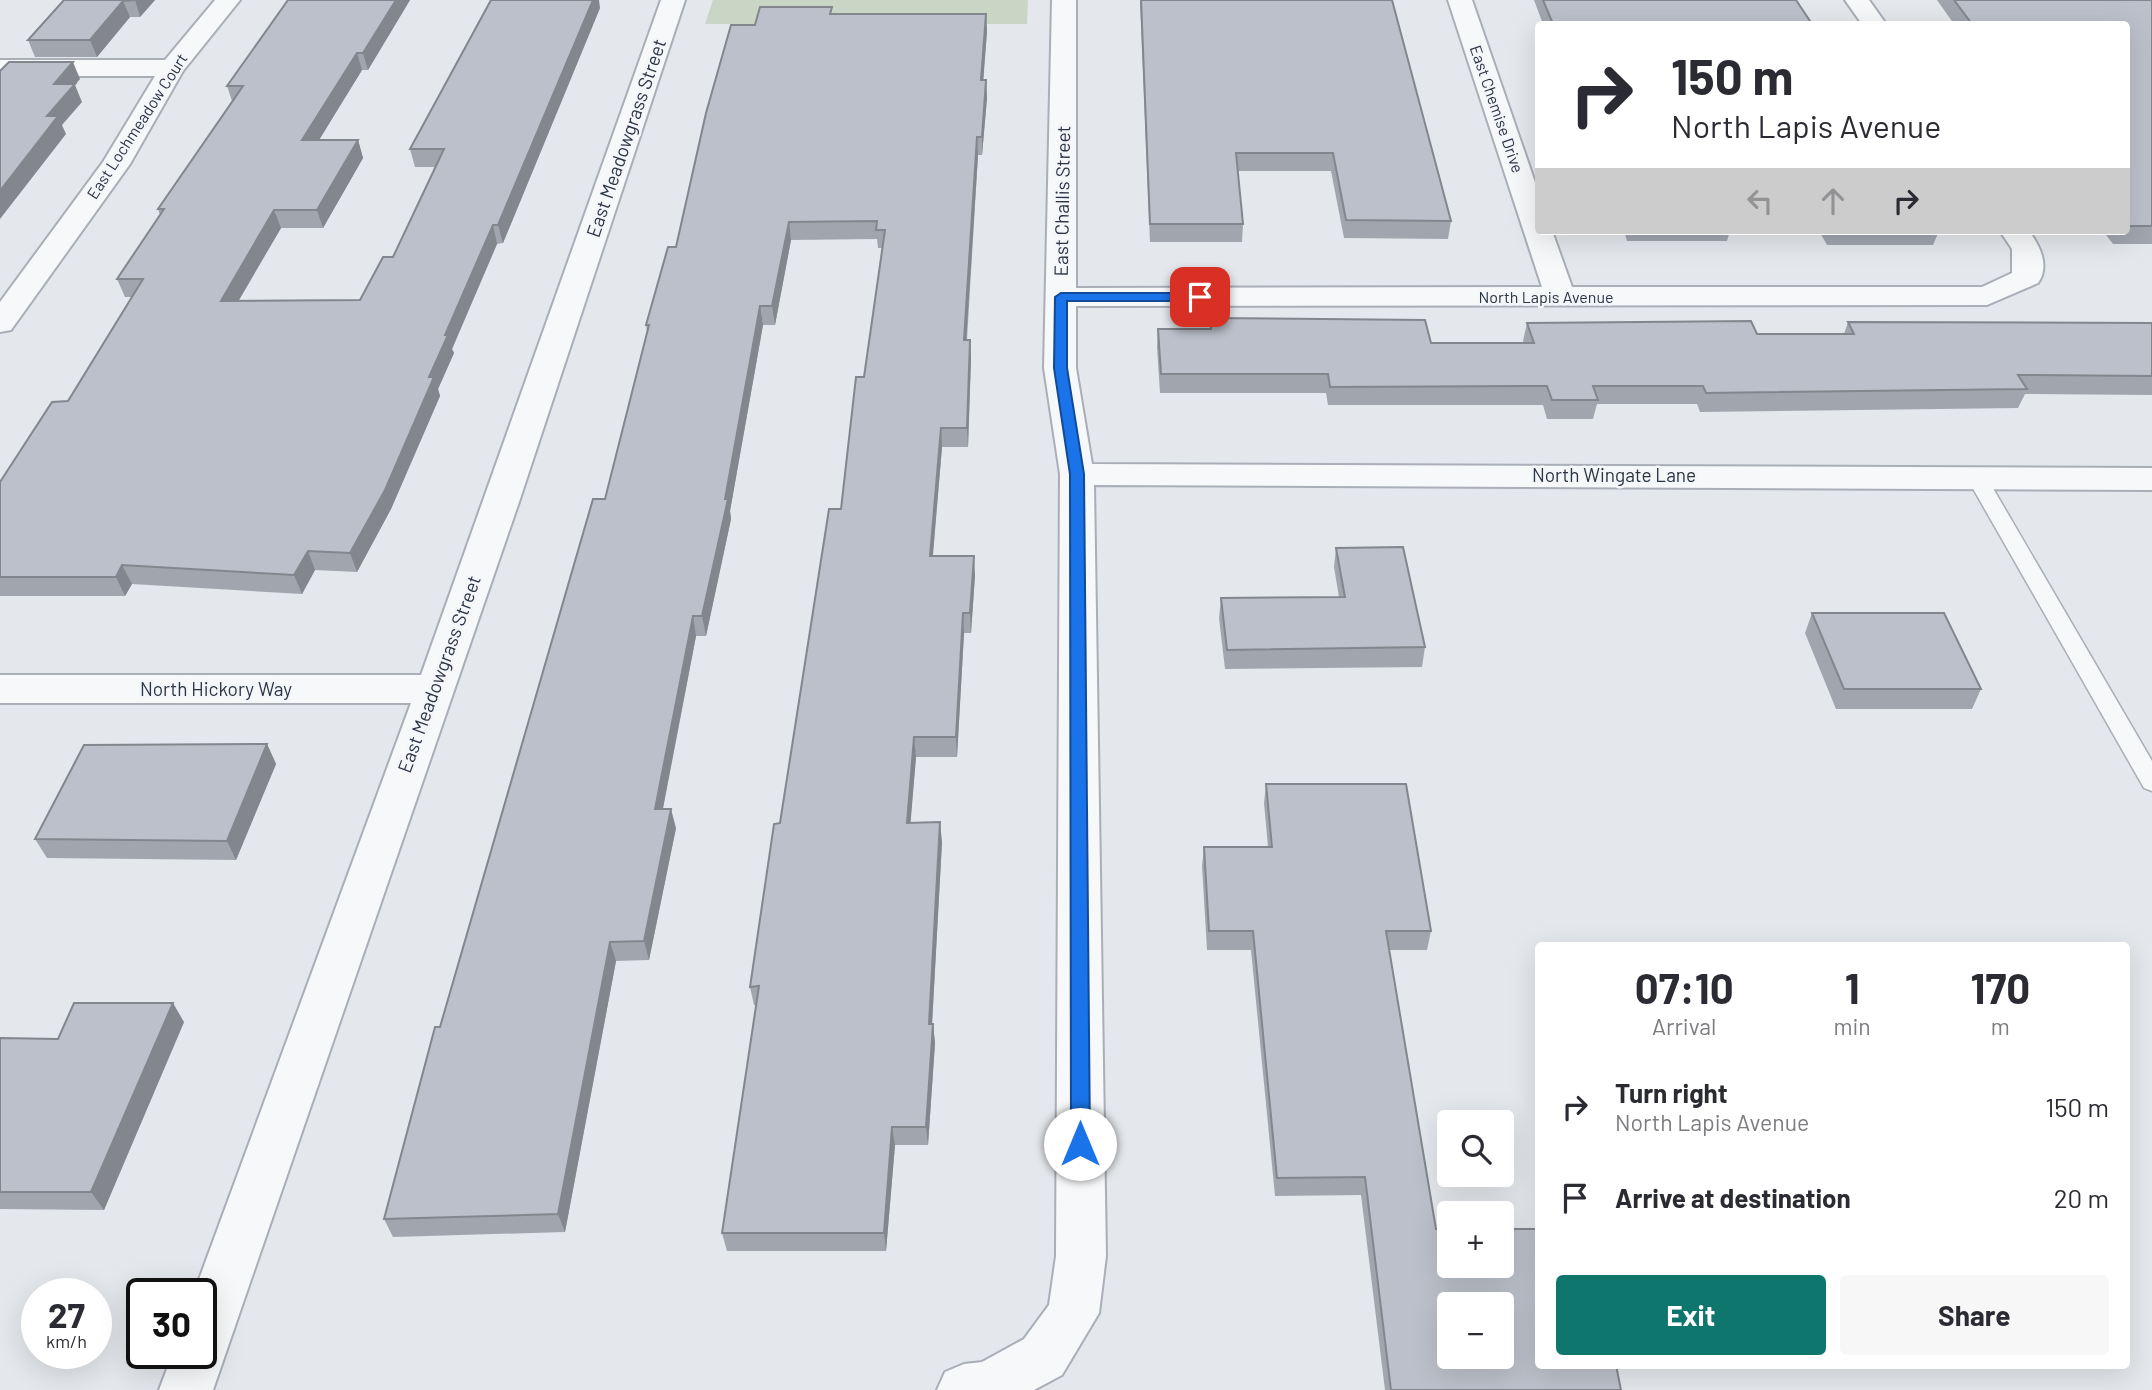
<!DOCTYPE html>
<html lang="en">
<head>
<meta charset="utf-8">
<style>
  body { margin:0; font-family:Barlow,sans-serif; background:#f7f7f7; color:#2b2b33; height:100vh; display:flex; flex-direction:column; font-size:26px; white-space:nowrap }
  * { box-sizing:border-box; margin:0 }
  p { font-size:23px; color:#7c7c81 }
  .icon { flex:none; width:38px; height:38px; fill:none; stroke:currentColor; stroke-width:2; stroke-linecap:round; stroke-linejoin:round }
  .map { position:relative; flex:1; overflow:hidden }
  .sheet { position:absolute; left:1535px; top:942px; width:595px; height:427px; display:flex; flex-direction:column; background:#fff; border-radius:7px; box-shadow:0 7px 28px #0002 }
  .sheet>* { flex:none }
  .hud { position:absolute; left:1535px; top:21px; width:595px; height:214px; border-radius:7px; box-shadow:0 7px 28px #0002; background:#fff; color:#2b2b33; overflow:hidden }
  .buttons { position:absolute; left:1437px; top:1110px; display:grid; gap:14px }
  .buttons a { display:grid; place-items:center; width:77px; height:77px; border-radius:7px; background:#fff; box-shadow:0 7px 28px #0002; font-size:35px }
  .speed { position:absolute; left:21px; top:1278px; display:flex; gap:14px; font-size:35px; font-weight:700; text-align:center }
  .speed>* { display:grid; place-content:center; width:91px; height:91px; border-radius:50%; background:#fff; box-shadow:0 7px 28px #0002; line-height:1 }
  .speed small { font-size:18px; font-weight:400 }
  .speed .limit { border:4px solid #111; border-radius:10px; background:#fff; color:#111 }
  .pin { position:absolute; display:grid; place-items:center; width:60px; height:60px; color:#fff; margin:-30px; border-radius:14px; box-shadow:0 4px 10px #0006 }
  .me { position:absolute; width:77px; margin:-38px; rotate:0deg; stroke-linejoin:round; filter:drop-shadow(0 0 5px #0008) }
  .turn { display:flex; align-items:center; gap:24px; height:147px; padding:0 21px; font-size:32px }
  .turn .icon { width:91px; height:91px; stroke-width:2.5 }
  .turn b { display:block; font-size:49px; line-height:60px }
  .lanes { display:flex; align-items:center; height:66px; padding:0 21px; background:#0003; justify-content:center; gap:35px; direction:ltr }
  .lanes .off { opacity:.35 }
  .eta { display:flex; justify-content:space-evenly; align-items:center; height:119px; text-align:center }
  .eta b { font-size:42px; font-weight:700; line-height:49px }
  .button { display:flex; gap:14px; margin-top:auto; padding:14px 21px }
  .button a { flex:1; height:80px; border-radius:7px; background:#0f766e; color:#fff; font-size:28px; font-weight:700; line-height:80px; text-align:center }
  .button a+a { background:#f7f7f7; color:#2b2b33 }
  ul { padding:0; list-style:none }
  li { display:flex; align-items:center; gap:21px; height:91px; padding:0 21px }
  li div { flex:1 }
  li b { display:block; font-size:26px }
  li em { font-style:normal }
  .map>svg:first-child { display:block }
</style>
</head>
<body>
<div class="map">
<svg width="2152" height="1390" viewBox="0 0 2152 1390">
  <rect width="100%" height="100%" fill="#e4e7ec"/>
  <path fill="#c9d6c5" d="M 713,0 L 1028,0 L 1027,24 L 705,24 Z"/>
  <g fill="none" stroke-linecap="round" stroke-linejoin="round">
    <defs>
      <path id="lane" d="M 1977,472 L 1987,478 L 2152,761 L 2152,791 L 2144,788 L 1967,478 Z"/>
      <path id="street" d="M 215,0 L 240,0 L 183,71 L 130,164 L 11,330 L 0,332 L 0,302 L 103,162 L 155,76 L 0,76 L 0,60 L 165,60 Z
        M 661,0 L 685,0 L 519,502 L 213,1390 L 159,1390 L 173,1353 L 201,1353 L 201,1293 L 194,1293 L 411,703 L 0,703 L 0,675 L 421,675 Z
        M 1052,0 L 1076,0 L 1076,288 L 1542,287 L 1448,0 L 1472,0 L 1538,191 L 1538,231 L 1552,231 L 1572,287 L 1982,287 L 2012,273 L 2012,249 L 2000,231 L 2029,231 C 2040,246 2050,266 2038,283 L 1987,305 L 1076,306 L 1076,368 L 1092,464 L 2152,468 L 2152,490 L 1094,485 L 1106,1256 L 1099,1313 L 1062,1375 L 1034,1390 L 937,1390 L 945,1372 L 964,1364 L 982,1362 L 1024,1339 L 1049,1305 L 1056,1256 L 1060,474 L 1044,368 Z
        M 1845,0 L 1869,0 L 1886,24 L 1862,24 Z"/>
    </defs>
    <use href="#lane" stroke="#a9aeb7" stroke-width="3"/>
    <use href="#street" stroke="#a9aeb7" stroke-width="4"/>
    <use href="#lane" fill="#f7f8fa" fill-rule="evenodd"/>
    <use href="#street" fill="#f7f8fa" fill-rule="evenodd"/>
  </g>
  <path fill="#a1a5ae" d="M 64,0 L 155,0 L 140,17 L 130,17 L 97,57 L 35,57 L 28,40 Z
    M 410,0 L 368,70 L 362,70 L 319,140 L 358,140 L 363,158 L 323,228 L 281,228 L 238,301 L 360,300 L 393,257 L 436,167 L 415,167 L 410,149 L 600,8 L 503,243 L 497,244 L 452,349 L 454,353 L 438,389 L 440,396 L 391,509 L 357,572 L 315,570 L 302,594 L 132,584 L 125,596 L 0,596 L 0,482 L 68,401 L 132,297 L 125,297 L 117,279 L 160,215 L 158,209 L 232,101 L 227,86 Z
    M 1140,0 L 1451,221 L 1448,239 L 1344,238 L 1331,171 L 1238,171 L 1243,224 L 1242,242 L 1150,242 Z
    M 1534,0 L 1796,0 L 1812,24 L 1543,24 Z
    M 1937,0 L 2152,0 L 2152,244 L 2113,244 L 2103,231 L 2126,231 L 2126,24 L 1954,24 Z
    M 833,14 L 986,14 L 987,31 L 983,80 L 986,80 L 987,98 L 982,155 L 978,155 L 967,340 L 970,340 L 971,358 L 968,447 L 942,447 L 933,556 L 975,575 L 971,633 L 964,633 L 957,757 L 916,757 L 910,823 L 942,842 L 932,1024 L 933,1024 L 935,1043 L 928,1145 L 895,1145 L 886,1251 L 727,1251 L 722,1233 L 756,1005 L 754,1005 L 750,987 L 841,509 L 864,377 L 882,248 L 878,248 L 877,239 L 791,240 L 775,325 L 763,325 L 730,511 L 731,519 L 706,636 L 696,636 L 663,809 L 676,828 L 649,960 L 616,961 L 565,1232 L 393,1237 L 384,1219 L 440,1027 L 605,499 L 647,332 L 646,325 L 676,247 Z
    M 1624,231 L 1730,231 L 1727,241 L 1627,241 Z
    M 1819,231 L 1939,231 L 1933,245 L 1827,245 Z
    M 1210,318 L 1431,343 L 1524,343 L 1523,341 L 1527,323 L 1757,334 L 1844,334 L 1848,322 L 2152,323 L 2152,395 L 2025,394 L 2018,408 L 1700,412 L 1697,404 L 1597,404 L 1593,419 L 1547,419 L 1543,405 L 1328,405 L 1326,393 L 1160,393 L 1157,347 L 1158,329 L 1210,329 Z
    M 1336,548 L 1425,647 L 1422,667 L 1225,669 L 1219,618 L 1221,598 L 1339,597 L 1334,567 Z
    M 1812,613 L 1981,689 L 1972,709 L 1836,709 L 1805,633 Z
    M 267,744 L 276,764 L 236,860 L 47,858 L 35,839 Z
    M 1266,784 L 1431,931 L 1427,950 L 1389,950 L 1436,1229 L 1538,1365 L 1621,1390 L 1385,1390 L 1361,1195 L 1275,1196 L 1251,950 L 1207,950 L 1202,866 L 1204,847 L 1268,847 L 1264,803 Z
    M 184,1022 L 104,1210 L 0,1209 L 0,1038 L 58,1039 Z"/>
  <path fill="#83868d" d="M 135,0 L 155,0 L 140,17 Z
    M 396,0 L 410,0 L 368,70 L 363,53 Z
    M 593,0 L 599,0 L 600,8 L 503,243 L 498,225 Z
    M 123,1 L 130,17 L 97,57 L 90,40 Z
    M 986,14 L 987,31 L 982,98 L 981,80 Z
    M 357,53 L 362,70 L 308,158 L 302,140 Z
    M 73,62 L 80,79 L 75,85 L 82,102 L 62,125 L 66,134 L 0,219 L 0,191 L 47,116 L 54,84 Z
    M 986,80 L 987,98 L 982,155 L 982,137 Z
    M 977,137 L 978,155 L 965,358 L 964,340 Z
    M 358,140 L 363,158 L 323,228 L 317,210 Z
    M 274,210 L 281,228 L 228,319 L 221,301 Z
    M 789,222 L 791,240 L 775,325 L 772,306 Z
    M 493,225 L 497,244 L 452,349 L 454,353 L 438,389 L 440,396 L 391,509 L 357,572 L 350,553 L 429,377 L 445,335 Z
    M 760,306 L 763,325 L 730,511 L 731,519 L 706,636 L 702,616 L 725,499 Z
    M 970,340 L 971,358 L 968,447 L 967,428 Z
    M 941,428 L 942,447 L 931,575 L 930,556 Z
    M 308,551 L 315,570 L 302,594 L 294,575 Z
    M 974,556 L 975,575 L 971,633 L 970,613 Z
    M 122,565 L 132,584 L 125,596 L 116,577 Z
    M 963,613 L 964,633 L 957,757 L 956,737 Z
    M 693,616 L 696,636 L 659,828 L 655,809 Z
    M 914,737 L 916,757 L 909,842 L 907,823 Z
    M 267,744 L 276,764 L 236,860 L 227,841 Z
    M 671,809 L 676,828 L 649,960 L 644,941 Z
    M 940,822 L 942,842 L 931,1043 L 929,1024 Z
    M 610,942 L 616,961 L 565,1232 L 558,1214 Z
    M 173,1003 L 184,1022 L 104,1210 L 91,1192 Z
    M 933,1024 L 935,1043 L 928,1145 L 926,1127 Z
    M 892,1127 L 895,1145 L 886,1251 L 884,1233 Z"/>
  <path fill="#bbc0ca" stroke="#83868d" stroke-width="2" fill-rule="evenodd" d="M 64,0 L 135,0 L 123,1 L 90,40 L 28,40 Z
    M 288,0 L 396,0 L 363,53 L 357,53 L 302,140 L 358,140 L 317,210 L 274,210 L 221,301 L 360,300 L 383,257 L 393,257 L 444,149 L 410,149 L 491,0 L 593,0 L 498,225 L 493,225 L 445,335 L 448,335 L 429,377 L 434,377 L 385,490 L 350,553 L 308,551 L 294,575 L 122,565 L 116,577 L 0,577 L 0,482 L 52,402 L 68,401 L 143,279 L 117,279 L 164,209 L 158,209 L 243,86 L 227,86 Z
    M 1141,0 L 1392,0 L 1451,221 L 1346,220 L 1333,153 L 1236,153 L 1243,224 L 1150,224 Z
    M 1543,0 L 1796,0 L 1812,24 L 1553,24 Z
    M 1954,0 L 2152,0 L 2152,226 L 2126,226 L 2126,24 L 1972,24 Z
    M 760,7 L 832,7 L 830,14 L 986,14 L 981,80 L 986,80 L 982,137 L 977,137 L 964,340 L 970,340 L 967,428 L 941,428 L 930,556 L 974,556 L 970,613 L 963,613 L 956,737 L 914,737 L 907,823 L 940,822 L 929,1024 L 933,1024 L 926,1127 L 892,1127 L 884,1233 L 722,1233 L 759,986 L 750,987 L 774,824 L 780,823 L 829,509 L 841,509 L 856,377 L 864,377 L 885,230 L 876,230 L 877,221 L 789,222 L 772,306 L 760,306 L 725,499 L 728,499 L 702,616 L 693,616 L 655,809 L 671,809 L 644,941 L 610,942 L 558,1214 L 384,1219 L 435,1027 L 440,1027 L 593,499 L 605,499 L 649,325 L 646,325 L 668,247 L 676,247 L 706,113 L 731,25 L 755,25 Z
    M 9,62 L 73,62 L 54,84 L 75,84 L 47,116 L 58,116 L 0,191 L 0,71 Z
    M 1210,318 L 1425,320 L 1431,343 L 1534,343 L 1527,323 L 1751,321 L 1757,334 L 1854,334 L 1848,322 L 2152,323 L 2152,376 L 2018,375 L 2027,389 L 1706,393 L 1703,386 L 1593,386 L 1598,400 L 1552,400 L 1547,386 L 1330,387 L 1328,374 L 1161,374 L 1158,329 L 1211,329 Z
    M 1403,547 L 1425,647 L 1227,650 L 1221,598 L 1345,597 L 1336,548 Z
    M 1812,613 L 1944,613 L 1981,689 L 1844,689 Z
    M 267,744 L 227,841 L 35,839 L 84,745 Z
    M 1266,784 L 1406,784 L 1431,931 L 1386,931 L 1436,1229 L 1449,1229 L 1449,1265 L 1502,1265 L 1502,1229 L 1538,1229 L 1538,1365 L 1616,1365 L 1621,1390 L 1391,1390 L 1365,1177 L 1277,1178 L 1253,931 L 1209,931 L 1204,847 L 1272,847 ZM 1449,1304 L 1502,1304 L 1502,1356 L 1449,1356 Z
    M 74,1003 L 173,1003 L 91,1192 L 0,1192 L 0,1038 L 58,1039 Z"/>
  <path fill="#1a73e8" stroke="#114b97" stroke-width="2" d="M 1061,293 L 1200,293 L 1206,297 L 1200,301 L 1067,301 L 1067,368 L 1084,474 L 1090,1144 L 1087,1150 L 1080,1153 L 1073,1150 L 1071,1144 L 1070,474 L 1054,368 L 1055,297 Z"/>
  <g text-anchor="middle" stroke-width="5" stroke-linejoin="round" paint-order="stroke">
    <g font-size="16" fill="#2b3445" stroke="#f4f6f9">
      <text transform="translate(1497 109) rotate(71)" y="6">East Chemise Drive</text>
      <text transform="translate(137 126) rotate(-57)" y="6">East Lochmeadow Court</text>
      <text x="1546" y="303">North Lapis Avenue</text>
    </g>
    <g font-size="19" fill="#2b3445" stroke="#f4f6f9">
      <text transform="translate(626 138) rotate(-71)" y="7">East Meadowgrass Street</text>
      <text transform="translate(1062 201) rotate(-89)" y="7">East Challis Street</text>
      <text x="1614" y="482">North Wingate Lane</text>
      <text transform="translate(439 674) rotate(-70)" y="7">East Meadowgrass Street</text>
      <text x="216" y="696">North Hickory Way</text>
    </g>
  </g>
</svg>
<div class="buttons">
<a><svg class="icon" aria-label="search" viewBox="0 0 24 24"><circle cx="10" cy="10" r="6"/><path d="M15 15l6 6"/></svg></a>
<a>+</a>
<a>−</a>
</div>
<div class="speed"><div>27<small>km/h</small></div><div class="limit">30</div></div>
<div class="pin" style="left:1200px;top:297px;background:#d93025"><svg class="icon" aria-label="arrive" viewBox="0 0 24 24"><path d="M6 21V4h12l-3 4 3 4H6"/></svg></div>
<svg class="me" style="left:1080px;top:1144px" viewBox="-20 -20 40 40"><circle r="19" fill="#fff"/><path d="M0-13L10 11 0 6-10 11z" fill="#1a73e8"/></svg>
<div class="hud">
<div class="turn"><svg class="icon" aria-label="right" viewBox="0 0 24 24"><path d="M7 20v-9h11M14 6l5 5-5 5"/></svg><div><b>150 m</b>North Lapis Avenue</div></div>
<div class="lanes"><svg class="icon off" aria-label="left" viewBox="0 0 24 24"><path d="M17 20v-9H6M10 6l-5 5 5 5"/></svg><svg class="icon off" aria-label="ahead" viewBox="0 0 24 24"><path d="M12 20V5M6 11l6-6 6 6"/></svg><svg class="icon" aria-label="right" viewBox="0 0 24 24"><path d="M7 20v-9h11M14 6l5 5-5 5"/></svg></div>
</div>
<section class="sheet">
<div class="eta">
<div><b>07:10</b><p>Arrival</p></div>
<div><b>1</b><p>min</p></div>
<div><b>170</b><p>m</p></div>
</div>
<ul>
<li><svg class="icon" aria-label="right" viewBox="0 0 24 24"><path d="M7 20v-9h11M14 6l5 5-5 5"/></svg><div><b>Turn right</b><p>North Lapis Avenue</p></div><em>150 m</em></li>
<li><svg class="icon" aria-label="arrive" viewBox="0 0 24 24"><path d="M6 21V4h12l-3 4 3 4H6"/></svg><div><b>Arrive at destination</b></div><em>20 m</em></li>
</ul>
<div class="button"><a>Exit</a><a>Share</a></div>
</section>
</div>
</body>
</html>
